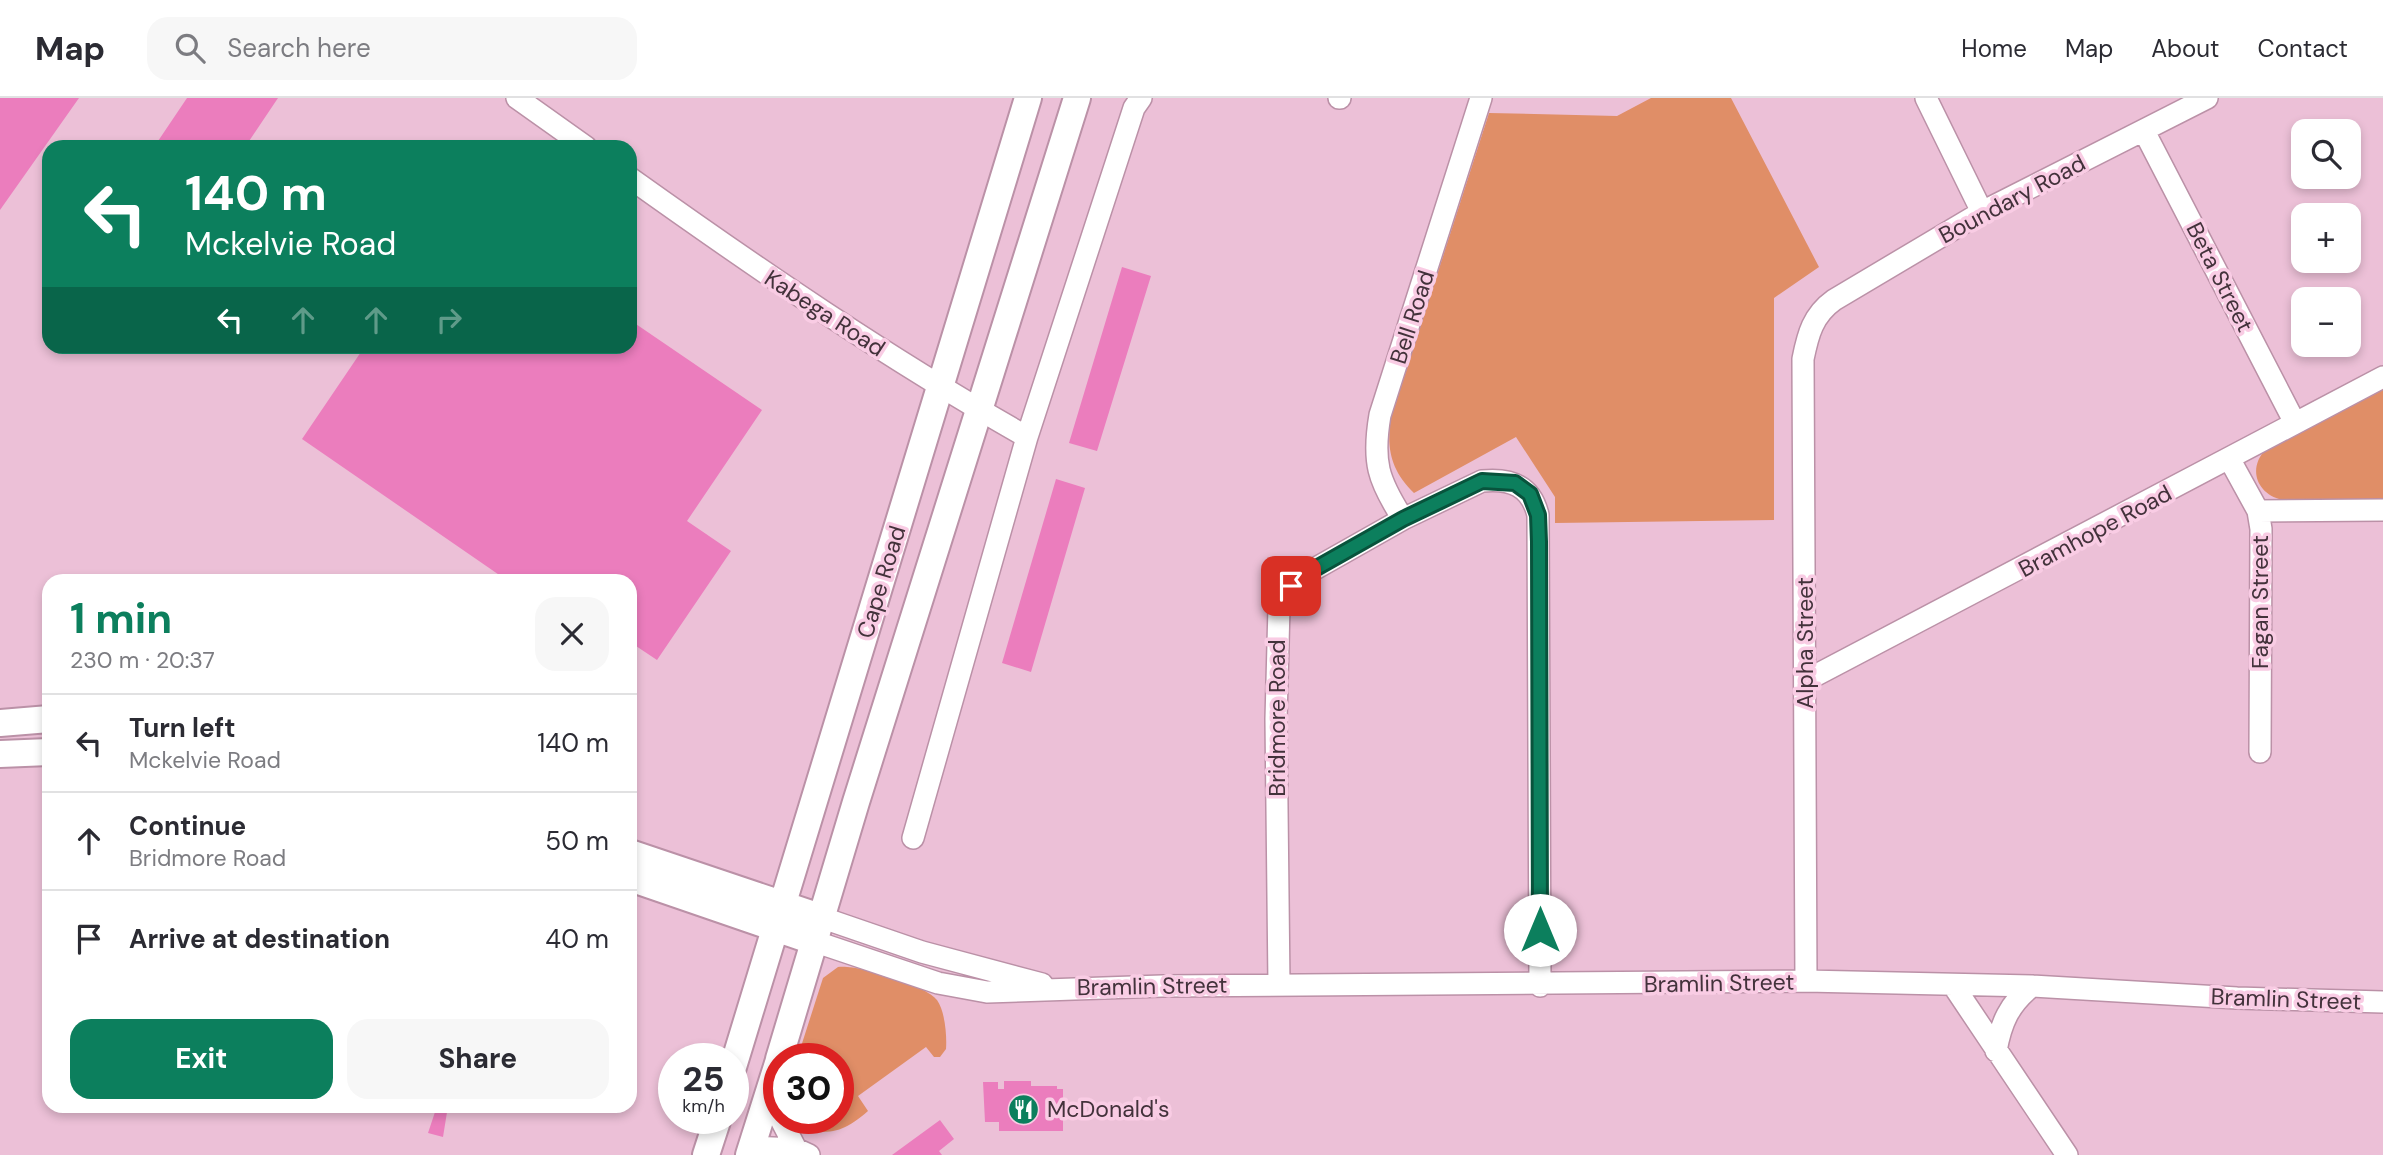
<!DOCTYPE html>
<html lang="en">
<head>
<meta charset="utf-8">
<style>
  body { margin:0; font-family:"DM Sans",sans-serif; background:#f7f7f7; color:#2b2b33; height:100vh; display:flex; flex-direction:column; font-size:26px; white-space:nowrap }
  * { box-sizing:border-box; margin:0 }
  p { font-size:23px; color:#7c7c81 }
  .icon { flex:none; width:38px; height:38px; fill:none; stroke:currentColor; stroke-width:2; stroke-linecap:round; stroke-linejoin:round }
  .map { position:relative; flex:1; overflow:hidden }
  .panel { position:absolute; left:42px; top:476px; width:595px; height:539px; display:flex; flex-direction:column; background:#fff; border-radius:21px; box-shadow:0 4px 10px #0003 }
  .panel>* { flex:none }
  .hud { position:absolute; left:42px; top:42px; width:595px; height:214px; border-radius:21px; box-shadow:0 4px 10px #0003; background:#0c7f5d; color:#fff; overflow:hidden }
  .fabs { position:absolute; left:2291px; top:21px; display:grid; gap:14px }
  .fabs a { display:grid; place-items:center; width:70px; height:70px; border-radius:14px; background:#fff; box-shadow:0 4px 10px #0003; font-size:35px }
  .speed { position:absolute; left:658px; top:945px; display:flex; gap:14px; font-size:35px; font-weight:700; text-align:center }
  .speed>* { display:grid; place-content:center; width:91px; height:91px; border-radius:50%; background:#fff; box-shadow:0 4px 10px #0003; line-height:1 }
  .speed small { font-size:18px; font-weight:400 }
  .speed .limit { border:10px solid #d22; background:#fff; color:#111 }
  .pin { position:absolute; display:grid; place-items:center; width:60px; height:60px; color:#fff; margin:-30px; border-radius:14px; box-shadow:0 4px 10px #0006 }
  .me { position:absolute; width:77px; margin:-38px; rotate:0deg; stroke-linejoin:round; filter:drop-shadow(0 0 5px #0008) }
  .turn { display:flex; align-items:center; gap:24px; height:147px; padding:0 28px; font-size:32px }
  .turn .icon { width:91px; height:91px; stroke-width:2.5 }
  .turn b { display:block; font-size:49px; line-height:60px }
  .lanes { display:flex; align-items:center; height:66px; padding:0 28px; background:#0003; justify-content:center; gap:35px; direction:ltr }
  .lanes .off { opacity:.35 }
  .round { display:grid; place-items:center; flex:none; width:74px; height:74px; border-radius:21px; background:#f7f7f7 }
  .headline { display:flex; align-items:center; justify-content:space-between; height:119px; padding:0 28px }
  h1 { font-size:42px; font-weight:700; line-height:52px; color:#0c7f5d }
  .button { display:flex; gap:14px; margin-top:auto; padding:14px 28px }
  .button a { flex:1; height:80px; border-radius:21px; background:#0c7f5d; color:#fff; font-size:28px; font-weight:700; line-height:80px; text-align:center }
  .button a+a { background:#f7f7f7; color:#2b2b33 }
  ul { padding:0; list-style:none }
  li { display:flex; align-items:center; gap:21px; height:98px; padding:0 28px; border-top:2px solid #e1e1e2 }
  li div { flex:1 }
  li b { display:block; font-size:26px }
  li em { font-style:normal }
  header { display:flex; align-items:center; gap:42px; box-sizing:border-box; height:98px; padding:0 35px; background:#fff; border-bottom:2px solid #e1e1e2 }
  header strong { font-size:33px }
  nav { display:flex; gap:38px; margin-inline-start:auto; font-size:24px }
  .search { width:490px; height:63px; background:#f7f7f7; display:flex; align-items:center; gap:18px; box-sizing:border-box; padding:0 24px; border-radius:21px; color:#7c7c81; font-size:26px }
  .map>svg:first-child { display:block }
</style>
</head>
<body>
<header>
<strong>Map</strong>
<div class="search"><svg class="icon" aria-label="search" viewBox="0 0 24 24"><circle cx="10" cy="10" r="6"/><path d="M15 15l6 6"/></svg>Search here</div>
<nav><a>Home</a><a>Map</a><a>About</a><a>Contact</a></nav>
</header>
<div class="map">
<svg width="2383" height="1057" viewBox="0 0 2383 1057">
  <rect width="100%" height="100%" fill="#ecc0d7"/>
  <path fill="#e08e67" d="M 1651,0 L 1731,0 L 1819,169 L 1774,200 L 1774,422 L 1555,425 L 1555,399 L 1516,339 L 1414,395 C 1391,373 1386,350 1391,320 L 1489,15 L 1617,18 Z
    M 2383,290 L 2383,402 L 2282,402 C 2257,396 2247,371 2266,351 Z
    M 838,869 C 857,866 926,887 937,902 C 945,913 947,938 946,951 L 940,959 L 934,959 L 926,949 L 858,998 L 868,1013 C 844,1034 834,1035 803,1034 L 795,1020 L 838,1020 L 838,961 L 797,961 L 823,880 Z"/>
  <path fill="#eb7dbd" d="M 0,0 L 79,0 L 0,112 Z
    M 187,0 L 278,0 L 245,49 L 154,49 Z
    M 1122,169 L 1151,178 L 1097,353 L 1069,345 Z
    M 630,222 L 762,312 L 687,423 L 731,453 L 657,562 L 630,544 L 630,483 L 508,483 L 302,341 L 365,248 L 630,248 Z
    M 1056,381 L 1085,390 L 1031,574 L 1002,565 Z
    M 1004,983 L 1031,983 L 1031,988 L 1057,988 L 1057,991 L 1063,991 L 1063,1033 L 999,1033 L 999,1024 L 985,1024 L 983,984 L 998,984 L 998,991 L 1004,991 Z
    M 437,1008 L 448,1008 L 443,1039 L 428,1035 Z
    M 940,1022 L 954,1041 L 939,1053 L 942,1057 L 892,1057 Z"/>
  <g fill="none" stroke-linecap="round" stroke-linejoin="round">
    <defs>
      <path id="minor" d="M 517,0 L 586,49
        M 1339,0 L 1340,0
        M 1926,0 L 1982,114
        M 2144,33 L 2295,325
        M 630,80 C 759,172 889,261 1027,339
        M 2230,362 L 2258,413 L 2261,431 L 2260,654
        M 2258,413 L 2383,412
        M 1403,421 C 1378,382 1372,364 1380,317 L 1481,0
        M 1805,583 L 2383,279
        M 913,740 L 1027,339 L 1134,10 L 1141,0
        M 823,820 L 922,854 L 1042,886
        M 816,844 L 938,885 L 987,894 L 1162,888 L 1806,883 L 2032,888 L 2237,900 L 2383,904
        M 1806,883 L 1803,261 C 1808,236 1813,217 1834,202 L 1982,114 L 2207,0
        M 1279,887 L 1276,621 L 1279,509 L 1291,488 L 1311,473 L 1403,421 L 1482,383 C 1511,380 1531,388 1538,417 L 1540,888
        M 1953,887 L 2067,1057
        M 1996,953 C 2001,925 2009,906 2032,888
        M 780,1020 L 796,1051
        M 751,1049 L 796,1051 L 809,1057"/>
      <path id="major" d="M 0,625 L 49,621
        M 0,656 L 49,654
        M 630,755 L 823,820
        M 630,780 L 816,844
        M 779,961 L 856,704 L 1077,0
        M 733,969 L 1028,0
        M 706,1057 L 718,1020
        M 749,1057 L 779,962"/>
    </defs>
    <use href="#minor" stroke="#bb91a7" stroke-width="24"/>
    <use href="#major" stroke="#bb91a7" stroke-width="30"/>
    <use href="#minor" stroke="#fff" stroke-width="21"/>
    <use href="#major" stroke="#fff" stroke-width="26"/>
  </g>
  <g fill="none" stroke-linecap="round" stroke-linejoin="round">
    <defs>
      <path id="route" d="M 1291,488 L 1311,473 L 1403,421 L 1482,383 L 1515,385 L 1530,396 L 1538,417 L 1539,444 L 1540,832"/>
    </defs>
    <use href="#route" stroke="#08533c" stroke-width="18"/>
    <use href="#route" stroke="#0c7f5d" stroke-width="12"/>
  </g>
  <defs>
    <symbol id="restaurant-disc" viewBox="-11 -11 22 22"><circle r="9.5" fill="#0c7f5d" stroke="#f9cce4"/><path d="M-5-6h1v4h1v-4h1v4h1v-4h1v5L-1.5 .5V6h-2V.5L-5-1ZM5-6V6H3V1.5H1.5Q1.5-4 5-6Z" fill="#fff"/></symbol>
  </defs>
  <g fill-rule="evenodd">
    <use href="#restaurant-disc" x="1006" y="994" width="35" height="35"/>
  </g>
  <g text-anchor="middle" stroke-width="7" stroke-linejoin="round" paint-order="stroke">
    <g font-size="23" fill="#43323b" stroke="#f9cce4">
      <text transform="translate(2012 101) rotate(-28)" y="8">Boundary Road</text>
      <text transform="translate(2220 179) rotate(63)" y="8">Beta Street</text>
      <text transform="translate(825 215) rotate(33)" y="8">Kabega Road</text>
      <text transform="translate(1412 219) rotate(-72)" y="8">Bell Road</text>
      <text transform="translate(2095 433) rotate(-28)" y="8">Bramhope Road</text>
      <text transform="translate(881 484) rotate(-73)" y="8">Cape Road</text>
      <text transform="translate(2260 504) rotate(-90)" y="8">Fagan Street</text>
      <text transform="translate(1805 545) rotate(-90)" y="8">Alpha Street</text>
      <text transform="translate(1277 620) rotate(-90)" y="8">Bridmore Road</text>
      <text transform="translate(1719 885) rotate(-1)" y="8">Bramlin Street</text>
      <text transform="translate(1152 888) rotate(-1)" y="8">Bramlin Street</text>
      <text transform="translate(2286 901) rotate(2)" y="8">Bramlin Street</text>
    </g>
    <g font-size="23" fill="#43323b" stroke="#f9cce4" text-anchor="start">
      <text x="1047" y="1019">McDonald's</text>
    </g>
  </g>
</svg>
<div class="fabs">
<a><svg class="icon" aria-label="search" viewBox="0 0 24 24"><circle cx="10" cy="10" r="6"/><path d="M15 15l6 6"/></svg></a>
<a>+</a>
<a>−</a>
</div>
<div class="speed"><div>25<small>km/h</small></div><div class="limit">30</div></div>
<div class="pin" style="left:1291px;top:488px;background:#d93025"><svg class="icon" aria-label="arrive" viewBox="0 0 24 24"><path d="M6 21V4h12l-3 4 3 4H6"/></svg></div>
<svg class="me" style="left:1540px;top:832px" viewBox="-20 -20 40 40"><circle r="19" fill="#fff"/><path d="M0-13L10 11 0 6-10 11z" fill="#0c7f5d"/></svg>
<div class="hud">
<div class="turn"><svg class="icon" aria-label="left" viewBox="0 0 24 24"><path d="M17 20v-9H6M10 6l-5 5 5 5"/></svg><div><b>140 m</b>Mckelvie Road</div></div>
<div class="lanes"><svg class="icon" aria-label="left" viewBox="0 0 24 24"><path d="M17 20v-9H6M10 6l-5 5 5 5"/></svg><svg class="icon off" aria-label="ahead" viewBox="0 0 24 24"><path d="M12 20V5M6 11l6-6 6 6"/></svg><svg class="icon off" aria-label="ahead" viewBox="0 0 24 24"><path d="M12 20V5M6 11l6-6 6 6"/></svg><svg class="icon off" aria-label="right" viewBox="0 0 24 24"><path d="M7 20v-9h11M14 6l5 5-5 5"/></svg></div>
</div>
<section class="panel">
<div class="headline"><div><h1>1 min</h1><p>230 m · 20:37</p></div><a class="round"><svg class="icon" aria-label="close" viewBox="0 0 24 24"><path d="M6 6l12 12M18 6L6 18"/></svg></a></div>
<ul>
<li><svg class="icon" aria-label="left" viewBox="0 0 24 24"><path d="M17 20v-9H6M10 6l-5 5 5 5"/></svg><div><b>Turn left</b><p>Mckelvie Road</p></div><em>140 m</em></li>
<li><svg class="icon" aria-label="ahead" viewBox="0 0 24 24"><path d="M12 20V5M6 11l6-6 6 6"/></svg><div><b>Continue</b><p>Bridmore Road</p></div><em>50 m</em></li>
<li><svg class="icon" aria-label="arrive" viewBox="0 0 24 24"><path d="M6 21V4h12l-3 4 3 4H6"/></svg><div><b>Arrive at destination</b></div><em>40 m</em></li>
</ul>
<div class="button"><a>Exit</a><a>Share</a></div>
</section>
</div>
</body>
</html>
